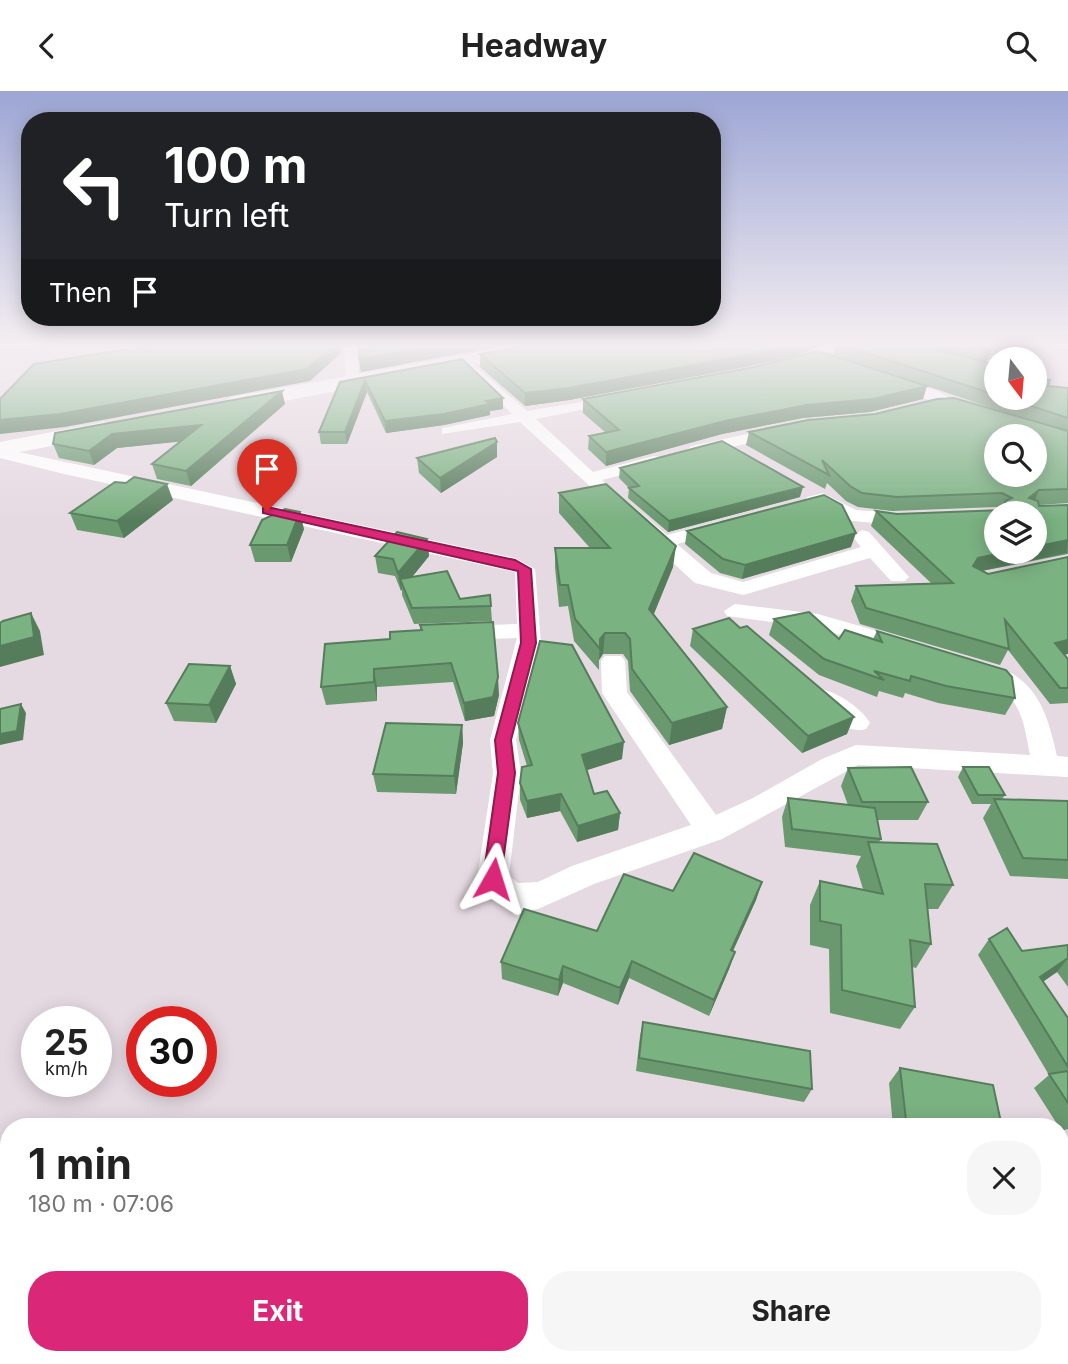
<!DOCTYPE html>
<html lang="en">
<head>
<meta charset="utf-8">
<style>
  body { margin:0; font-family:Inter,sans-serif; background:#f6f6f6; color:#222; height:100vh; display:flex; flex-direction:column; font-size:26px; white-space:nowrap }
  * { box-sizing:border-box; margin:0 }
  p { font-size:23px; color:#767676 }
  .icon { flex:none; width:38px; height:38px; fill:none; stroke:currentColor; stroke-width:2; stroke-linecap:round; stroke-linejoin:round }
  .map { position:relative; flex:1; overflow:hidden }
  .panel { position:absolute; left:0px; top:1027px; width:1069px; height:247px; display:flex; flex-direction:column; background:#fff; border-radius:28px 28px 0 0; box-shadow:0 4px 18px #0003 }
  .panel>* { flex:none }
  .hud { position:absolute; left:21px; top:21px; width:700px; height:214px; border-radius:28px; box-shadow:0 4px 18px #0003; background:#202124; color:#fff; overflow:hidden }
  .needle { width:46px; rotate:164deg }
  .fabs { position:absolute; left:984px; top:256px; display:grid; gap:14px }
  .fabs a { display:grid; place-items:center; width:63px; height:63px; border-radius:50%; background:#fff; box-shadow:0 4px 18px #0003; font-size:35px }
  .speed { position:absolute; left:21px; top:915px; display:flex; gap:14px; font-size:35px; font-weight:700; text-align:center }
  .speed>* { display:grid; place-content:center; width:91px; height:91px; border-radius:50%; background:#fff; box-shadow:0 4px 18px #0003; line-height:1 }
  .speed small { font-size:18px; font-weight:400 }
  .speed .limit { border:10px solid #d22; background:#fff; color:#111 }
  .pin { position:absolute; display:grid; place-items:center; width:60px; height:60px; color:#fff; margin:-72px -30px; border-radius:50% 50% 50% 0; rotate:-45deg; box-shadow:0 0 7px #0007 }
  .pin .icon { rotate:45deg }
  .me { position:absolute; width:77px; margin:-38px; rotate:6deg; stroke-linejoin:round; filter:drop-shadow(0 0 5px #0008) }
  .turn { display:flex; align-items:center; gap:24px; height:147px; padding:0 28px; font-size:32px }
  .turn .icon { width:91px; height:91px; stroke-width:2.5 }
  .turn b { display:block; font-size:49px; line-height:60px }
  .then { display:flex; align-items:center; height:66px; padding:0 28px; background:#0003; gap:14px; font-size:26px }
  .round { display:grid; place-items:center; flex:none; width:74px; height:74px; border-radius:28px; background:#f6f6f6 }
  .head { display:flex; align-items:center; justify-content:space-between; height:119px; padding:0 28px }
  h1 { font-size:42px; font-weight:700; line-height:52px }
  .cta { display:flex; gap:14px; margin-top:auto; padding:14px 28px }
  .cta a { flex:1; height:80px; border-radius:28px; background:#db2777; color:#fff; font-size:28px; font-weight:700; line-height:80px; text-align:center }
  .cta a+a { background:#f6f6f6; color:#222 }
  header { display:flex; justify-content:space-between; align-items:center; height:91px; padding:0 28px; background:#fff; font-size:32px; font-weight:700 }
  .map>svg:first-child { display:block }
</style>
</head>
<body>
<header><svg class="icon" aria-label="back" viewBox="0 0 24 24"><path d="M15 5l-7 7 7 7"/></svg>Headway<svg class="icon" aria-label="search" viewBox="0 0 24 24"><circle cx="10" cy="10" r="6"/><path d="M15 15l6 6"/></svg></header>
<div class="map">
<svg width="1068" height="1273" viewBox="0 0 1068 1273">
  <rect width="100%" height="100%" fill="#e6dae2"/>
  <g fill="none" stroke-linecap="round" stroke-linejoin="round">
    <path fill="#fff" fill-rule="evenodd" d="M 337,251 L 352,251 L 358,256 L 358,293 L 353,294 L 346,290 L 344,258 Z
      M 834,251 L 853,251 L 792,276 L 780,273 Z
      M 463,264 L 527,320 L 624,304 L 624,310 L 536,328 L 593,381 L 654,365 L 660,366 L 663,370 L 660,374 L 602,389 L 667,444 L 719,430 L 726,432 L 729,436 L 726,440 L 677,453 L 711,482 L 743,491 L 861,456 L 852,445 L 862,439 L 869,441 L 909,486 L 905,490 L 891,490 L 870,467 L 743,504 L 695,492 L 520,331 L 442,343 L 442,337 L 512,323 L 458,271 L 458,265 Z
      M 890,286 L 938,300 L 959,312 L 956,315 L 946,315 L 885,293 L 883,290 Z
      M 784,335 L 792,340 L 790,343 L 692,365 L 684,360 L 692,355 Z
      M 0,357 L 515,467 L 535,478 L 541,552 L 516,649 L 521,682 L 509,785 L 518,792 L 538,791 L 572,775 L 691,734 L 602,602 L 601,570 L 605,565 L 621,565 L 625,570 L 627,601 L 716,724 L 753,707 L 822,668 L 856,654 L 1030,664 C 1024,634 1022,608 992,592 C 984,588 974,587 969,578 L 972,572 C 983,570 989,572 999,576 C 1040,593 1048,626 1057,665 L 1068,666 L 1068,686 L 858,674 L 722,748 L 594,793 L 538,818 L 523,820 L 498,812 L 487,805 L 477,788 L 493,682 L 490,649 L 517,547 L 460,549 L 452,547 L 448,542 L 452,537 L 460,535 L 517,533 L 515,481 L 64,383 L 0,367 Z
      M 823,402 L 856,419 L 910,423 L 920,429 L 910,435 L 852,430 L 820,414 L 807,414 L 805,410 L 807,406 Z
      M 735,513 L 818,523 L 915,551 L 919,556 L 915,561 L 907,563 L 816,537 L 727,525 L 724,520 Z
      M 825,599 C 840,603 862,618 870,632 L 866,638 C 847,644 822,623 812,607 L 816,601 Z"/>
    <path fill="#fff" fill-rule="evenodd" d="M 533,251 L 574,251 L 564,257 L 232,320 L 221,313 L 232,306 Z
      M 104,331 L 112,333 L 116,338 L 112,343 L 0,365 L 0,351 Z"/>
  </g>
  <path fill="#6a9970" d="M 362,251 L 521,251 L 361,281 L 359,268 L 369,257 Z
    M 839,251 L 977,251 L 991,260 L 986,271 L 996,274 L 996,306 L 1034,306 L 1048,295 L 1068,297 L 1068,412 L 1039,414 L 1039,415 L 1068,414 L 1068,463 L 982,480 L 1068,568 L 1068,612 L 1050,613 L 1008,559 L 1000,574 L 860,533 L 851,510 L 856,495 L 931,492 L 871,435 L 876,420 L 897,423 L 1001,419 L 996,416 L 892,420 L 858,416 L 846,410 L 827,392 L 825,398 L 746,354 L 749,341 L 1012,324 L 927,295 L 923,308 L 870,321 L 803,327 L 722,343 L 606,375 L 588,358 L 589,345 L 606,342 L 583,322 L 583,308 L 879,280 L 833,264 L 836,252 Z
    M 480,263 L 798,264 L 750,275 L 569,309 L 525,315 L 480,276 Z
    M 462,268 L 503,307 L 503,318 L 490,320 L 490,324 L 444,334 L 386,342 L 367,301 L 347,353 L 321,353 L 319,341 L 340,291 Z
    M 285,313 L 191,395 L 157,388 L 152,373 L 181,350 L 117,357 L 94,374 L 59,367 L 53,353 Z
    M 497,351 L 497,366 L 441,402 L 419,382 L 417,367 Z
    M 620,377 L 800,406 L 668,441 L 628,407 L 629,397 L 619,387 Z
    M 559,402 L 673,476 L 654,523 L 727,616 L 722,638 L 669,654 L 630,600 L 628,570 L 623,563 L 603,563 L 599,569 L 599,579 L 574,550 L 568,515 L 559,516 L 555,477 L 555,457 L 590,457 L 559,422 Z
    M 173,409 L 124,447 L 77,439 L 70,422 Z
    M 304,438 L 291,471 L 255,471 L 250,454 Z
    M 687,440 L 851,456 L 742,488 L 720,482 L 685,453 Z
    M 427,448 L 429,465 L 412,486 L 460,508 L 490,504 L 492,530 L 414,533 L 402,504 L 402,498 L 401,500 L 395,485 L 378,482 L 375,465 Z
    M 774,528 L 839,548 L 873,548 L 877,540 L 1015,607 L 1005,624 L 938,612 L 905,602 L 903,607 L 879,600 L 877,606 L 819,584 L 769,544 Z
    M 420,534 L 499,604 L 494,625 L 465,630 L 453,591 L 377,596 L 377,610 L 326,614 L 321,596 L 390,548 L 420,539 Z
    M 693,538 L 847,643 L 802,662 L 690,555 Z
    M 230,575 L 236,593 L 216,632 L 174,630 L 166,612 Z
    M 518,632 L 622,668 L 587,679 L 594,703 L 620,722 L 618,739 L 577,751 L 560,720 L 527,727 L 520,709 L 520,692 L 527,675 L 519,649 Z
    M 462,634 L 463,652 L 456,703 L 377,701 L 373,683 Z
    M 963,676 L 1005,704 L 1002,708 L 1068,710 L 1068,788 L 1010,785 L 983,727 L 991,713 L 972,713 L 958,686 Z
    M 848,677 L 928,711 L 918,729 L 877,729 L 881,748 L 879,751 L 953,794 L 938,818 L 927,818 L 931,853 L 916,877 L 912,876 L 915,916 L 900,938 L 830,922 L 829,858 L 810,854 L 810,814 L 820,790 L 863,798 L 856,775 L 861,765 L 785,756 L 782,726 L 788,707 L 848,714 L 841,695 Z
    M 762,791 L 756,809 L 733,860 L 735,861 L 729,878 L 709,925 L 629,887 L 618,914 L 563,892 L 558,905 L 502,888 L 501,871 L 597,840 L 673,800 Z
    M 989,848 L 1022,860 L 1068,854 L 1068,896 L 1057,881 L 1043,890 L 1068,927 L 1068,1038 L 1061,1040 L 1060,1036 L 1059,1036 L 1034,997 L 1049,984 L 978,864 Z
    M 643,931 L 812,998 L 804,1011 L 636,980 L 640,945 Z
    M 900,977 L 1002,1036 L 893,1036 L 889,992 Z"/>
  <path fill="#567d5b" d="M 153,251 L 170,251 L 154,253 Z
    M 340,251 L 342,261 L 310,290 L 65,336 L 0,343 L 0,329 Z
    M 456,251 L 521,251 L 361,281 L 359,268 Z
    M 805,251 L 829,251 L 798,264 L 750,275 L 569,309 L 525,315 L 525,302 Z
    M 365,290 L 367,301 L 347,353 L 345,341 Z
    M 927,295 L 923,308 L 870,321 L 803,327 L 722,343 L 606,375 L 606,361 L 725,330 L 807,314 Z
    M 282,300 L 285,313 L 191,395 L 186,380 Z
    M 503,307 L 503,318 L 490,320 L 490,324 L 444,334 L 386,342 L 385,330 Z
    M 201,334 L 205,348 L 117,357 L 94,374 L 89,360 L 112,343 Z
    M 497,351 L 497,366 L 441,402 L 440,387 Z
    M 167,393 L 173,409 L 124,447 L 117,430 Z
    M 803,396 L 800,406 L 668,441 L 669,430 Z
    M 1039,399 L 1033,414 L 1029,407 Z
    M 300,421 L 304,438 L 291,471 L 287,454 Z
    M 856,442 L 851,456 L 742,488 L 745,474 Z
    M 427,448 L 429,465 L 404,496 L 400,488 L 402,498 L 401,500 L 398,482 Z
    M 1068,449 L 1067,462 L 971,482 L 973,475 L 978,467 L 1012,460 L 1034,460 L 1034,456 Z
    M 676,455 L 673,476 L 647,539 L 649,518 Z
    M 31,522 L 40,540 L 44,564 L 0,576 L 0,555 Z
    M 605,542 L 603,563 L 599,569 L 600,548 Z
    M 1068,549 L 1068,563 L 1046,568 L 1055,552 Z
    M 230,575 L 236,593 L 216,632 L 209,614 Z
    M 374,578 L 377,596 L 377,610 L 374,591 Z
    M 498,586 L 499,604 L 494,625 L 465,630 L 464,612 Z
    M 21,613 L 26,622 L 23,649 L 0,654 L 0,643 Z
    M 727,616 L 722,638 L 669,654 L 672,632 Z
    M 854,626 L 847,643 L 802,662 L 808,645 Z
    M 462,634 L 463,652 L 456,703 L 454,685 Z
    M 624,651 L 622,668 L 581,681 L 582,664 Z
    M 561,703 L 560,720 L 527,727 L 527,710 Z
    M 620,722 L 618,739 L 577,751 L 578,735 Z
    M 762,791 L 756,809 L 725,877 L 731,859 Z
    M 735,861 L 729,878 L 709,925 L 714,909 Z
    M 1068,867 L 1057,881 L 1027,902 L 1040,886 Z
    M 632,870 L 629,887 L 618,914 L 620,897 Z
    M 563,875 L 563,892 L 558,905 L 559,889 Z"/>
  <path fill="#7bb282" stroke="#567d5b" stroke-width="2" fill-rule="evenodd" d="M 173,251 L 338,251 L 307,278 L 60,323 L 0,329 L 0,308 L 34,273 Z
    M 373,251 L 456,251 L 359,268 L 359,257 L 367,259 L 374,251 Z
    M 548,251 L 805,251 L 753,263 L 569,297 L 525,302 L 480,263 Z
    M 839,251 L 911,251 L 996,274 L 996,304 L 836,252 Z
    M 955,251 L 977,251 L 991,260 Z
    M 818,260 L 927,295 L 873,308 L 807,314 L 725,330 L 606,361 L 589,345 L 619,339 L 583,308 L 754,276 Z
    M 462,268 L 503,307 L 486,310 L 490,313 L 444,323 L 385,330 L 365,290 L 345,341 L 319,341 L 340,291 Z
    M 1034,286 L 1050,289 L 1048,295 L 1068,297 L 1068,327 L 1004,306 L 1034,306 Z
    M 282,300 L 186,380 L 152,373 L 201,334 L 112,343 L 89,360 L 53,353 L 55,342 Z
    M 954,307 L 1068,340 L 1068,398 L 1039,399 L 1029,407 L 1038,410 L 1039,415 L 1068,414 L 1068,449 L 1034,456 L 1034,422 L 996,422 L 996,460 L 1012,460 L 978,467 L 973,475 L 988,483 L 1068,466 L 1068,549 L 1055,552 L 1068,568 L 1068,597 L 1060,597 L 1005,529 L 1009,558 L 866,517 L 856,495 L 953,492 L 876,420 L 897,423 L 1003,419 L 1005,410 L 1012,407 L 1002,402 L 897,406 L 862,402 L 850,395 L 822,369 L 829,384 L 749,341 L 808,329 L 875,323 L 937,308 ZM 996,345 L 1034,345 L 1034,383 L 996,383 Z
    M 495,347 L 497,351 L 440,387 L 417,367 Z
    M 722,350 L 803,396 L 669,430 L 629,397 L 639,395 L 620,377 Z
    M 134,386 L 167,393 L 117,430 L 70,422 L 115,391 L 126,392 Z
    M 606,393 L 676,455 L 649,518 L 727,616 L 672,632 L 632,578 L 630,548 L 625,542 L 605,542 L 600,548 L 600,558 L 575,528 L 568,494 L 560,494 L 555,457 L 610,457 L 559,402 Z
    M 824,404 L 842,414 L 856,442 L 745,474 L 723,468 L 687,440 Z
    M 285,418 L 300,421 L 287,454 L 250,454 L 262,429 Z
    M 397,441 L 427,448 L 398,482 L 393,468 L 375,465 Z
    M 447,480 L 460,508 L 490,504 L 491,515 L 412,517 L 400,488 Z
    M 809,521 L 839,548 L 845,539 L 882,551 L 877,540 L 1006,579 L 1012,586 L 1015,607 L 946,595 L 911,585 L 910,590 L 874,580 L 884,589 L 824,568 L 774,528 Z
    M 31,522 L 34,546 L 0,555 L 0,532 L 3,530 Z
    M 729,527 L 740,537 L 747,535 L 854,626 L 808,645 L 693,538 Z
    M 493,531 L 498,586 L 493,606 L 464,612 L 451,572 L 374,578 L 374,591 L 321,596 L 325,553 L 390,548 L 390,541 L 422,539 L 420,534 Z
    M 540,550 L 572,554 L 624,651 L 582,664 L 594,703 L 607,700 L 620,722 L 578,735 L 561,703 L 527,710 L 520,692 L 522,676 L 532,674 L 518,632 Z
    M 189,573 L 230,575 L 209,614 L 166,612 Z
    M 21,613 L 17,640 L 0,643 L 0,618 Z
    M 386,632 L 462,634 L 454,685 L 373,683 Z
    M 911,676 L 928,711 L 862,711 L 848,677 Z
    M 963,676 L 989,676 L 1005,704 L 978,704 Z
    M 788,707 L 875,717 L 881,748 L 792,738 Z
    M 994,708 L 1068,710 L 1068,769 L 1023,767 Z
    M 868,751 L 937,753 L 953,794 L 925,793 L 931,853 L 910,849 L 915,916 L 842,899 L 841,834 L 820,830 L 820,790 L 883,803 Z
    M 694,762 L 762,791 L 731,859 L 735,861 L 714,909 L 632,870 L 620,897 L 563,875 L 559,889 L 501,871 L 524,818 L 597,840 L 624,783 L 673,800 Z
    M 1007,837 L 1022,860 L 1068,854 L 1068,867 L 1040,886 L 1068,927 L 1068,976 L 989,848 Z
    M 643,931 L 810,960 L 812,998 L 639,967 Z
    M 900,977 L 993,994 L 1002,1036 L 943,1036 L 906,1029 Z
    M 1068,980 L 1068,1012 L 1049,983 Z"/>
  <linearGradient id="sky" x2="0" y2="1"><stop stop-color="#9ca5d4"/><stop offset="0.59" stop-color="#f4eef2"/><stop offset="1" stop-color="#f4eef2" stop-opacity="0"/></linearGradient>
  <rect width="1068" height="429" fill="url(#sky)"/>
  <path fill="#db2777" stroke="#8e194d" stroke-width="2" d="M 267,416 L 515,469 L 531,478 L 536,552 L 511,649 L 515,682 L 500,793 L 486,793 L 483,788 L 498,682 L 495,649 L 521,552 L 518,480 L 263,422 L 263,417 Z"/>
</svg>
<div class="fabs">
<a><svg class="needle" viewBox="-14 -14 28 28"><path d="M0-13l5 13h-10z" fill="#e53935"/><path d="M0 13l5-13h-10z" fill="#767676"/></svg></a>
<a><svg class="icon" aria-label="search" viewBox="0 0 24 24"><circle cx="10" cy="10" r="6"/><path d="M15 15l6 6"/></svg></a>
<a><svg class="icon" aria-label="layers" viewBox="0 0 24 24"><path d="M12 4l9 5-9 5-9-5zM3 14l9 5 9-5"/></svg></a>
</div>
<div class="speed"><div>25<small>km/h</small></div><div class="limit">30</div></div>
<div class="pin" style="left:267px;top:420px;background:#d93025"><svg class="icon" aria-label="arrive" viewBox="0 0 24 24"><path d="M6 21V4h12l-3 4 3 4H6"/></svg></div>
<svg class="me" style="left:493px;top:788px" viewBox="-20 -20 40 40"><path d="M0-17L14 15 0 8-14 15z" fill="#db2777" stroke="#fff" stroke-width="4"/></svg>
<div class="hud">
<div class="turn"><svg class="icon" aria-label="left" viewBox="0 0 24 24"><path d="M17 20v-9H6M10 6l-5 5 5 5"/></svg><div><b>100 m</b>Turn left</div></div>
<div class="then">Then<svg class="icon" aria-label="arrive" viewBox="0 0 24 24"><path d="M6 21V4h12l-3 4 3 4H6"/></svg></div>
</div>
<section class="panel">
<div class="head"><div><h1>1 min</h1><p>180 m · 07:06</p></div><a class="round"><svg class="icon" aria-label="close" viewBox="0 0 24 24"><path d="M6 6l12 12M18 6L6 18"/></svg></a></div>
<div class="cta"><a>Exit</a><a>Share</a></div>
</section>
</div>
</body>
</html>
